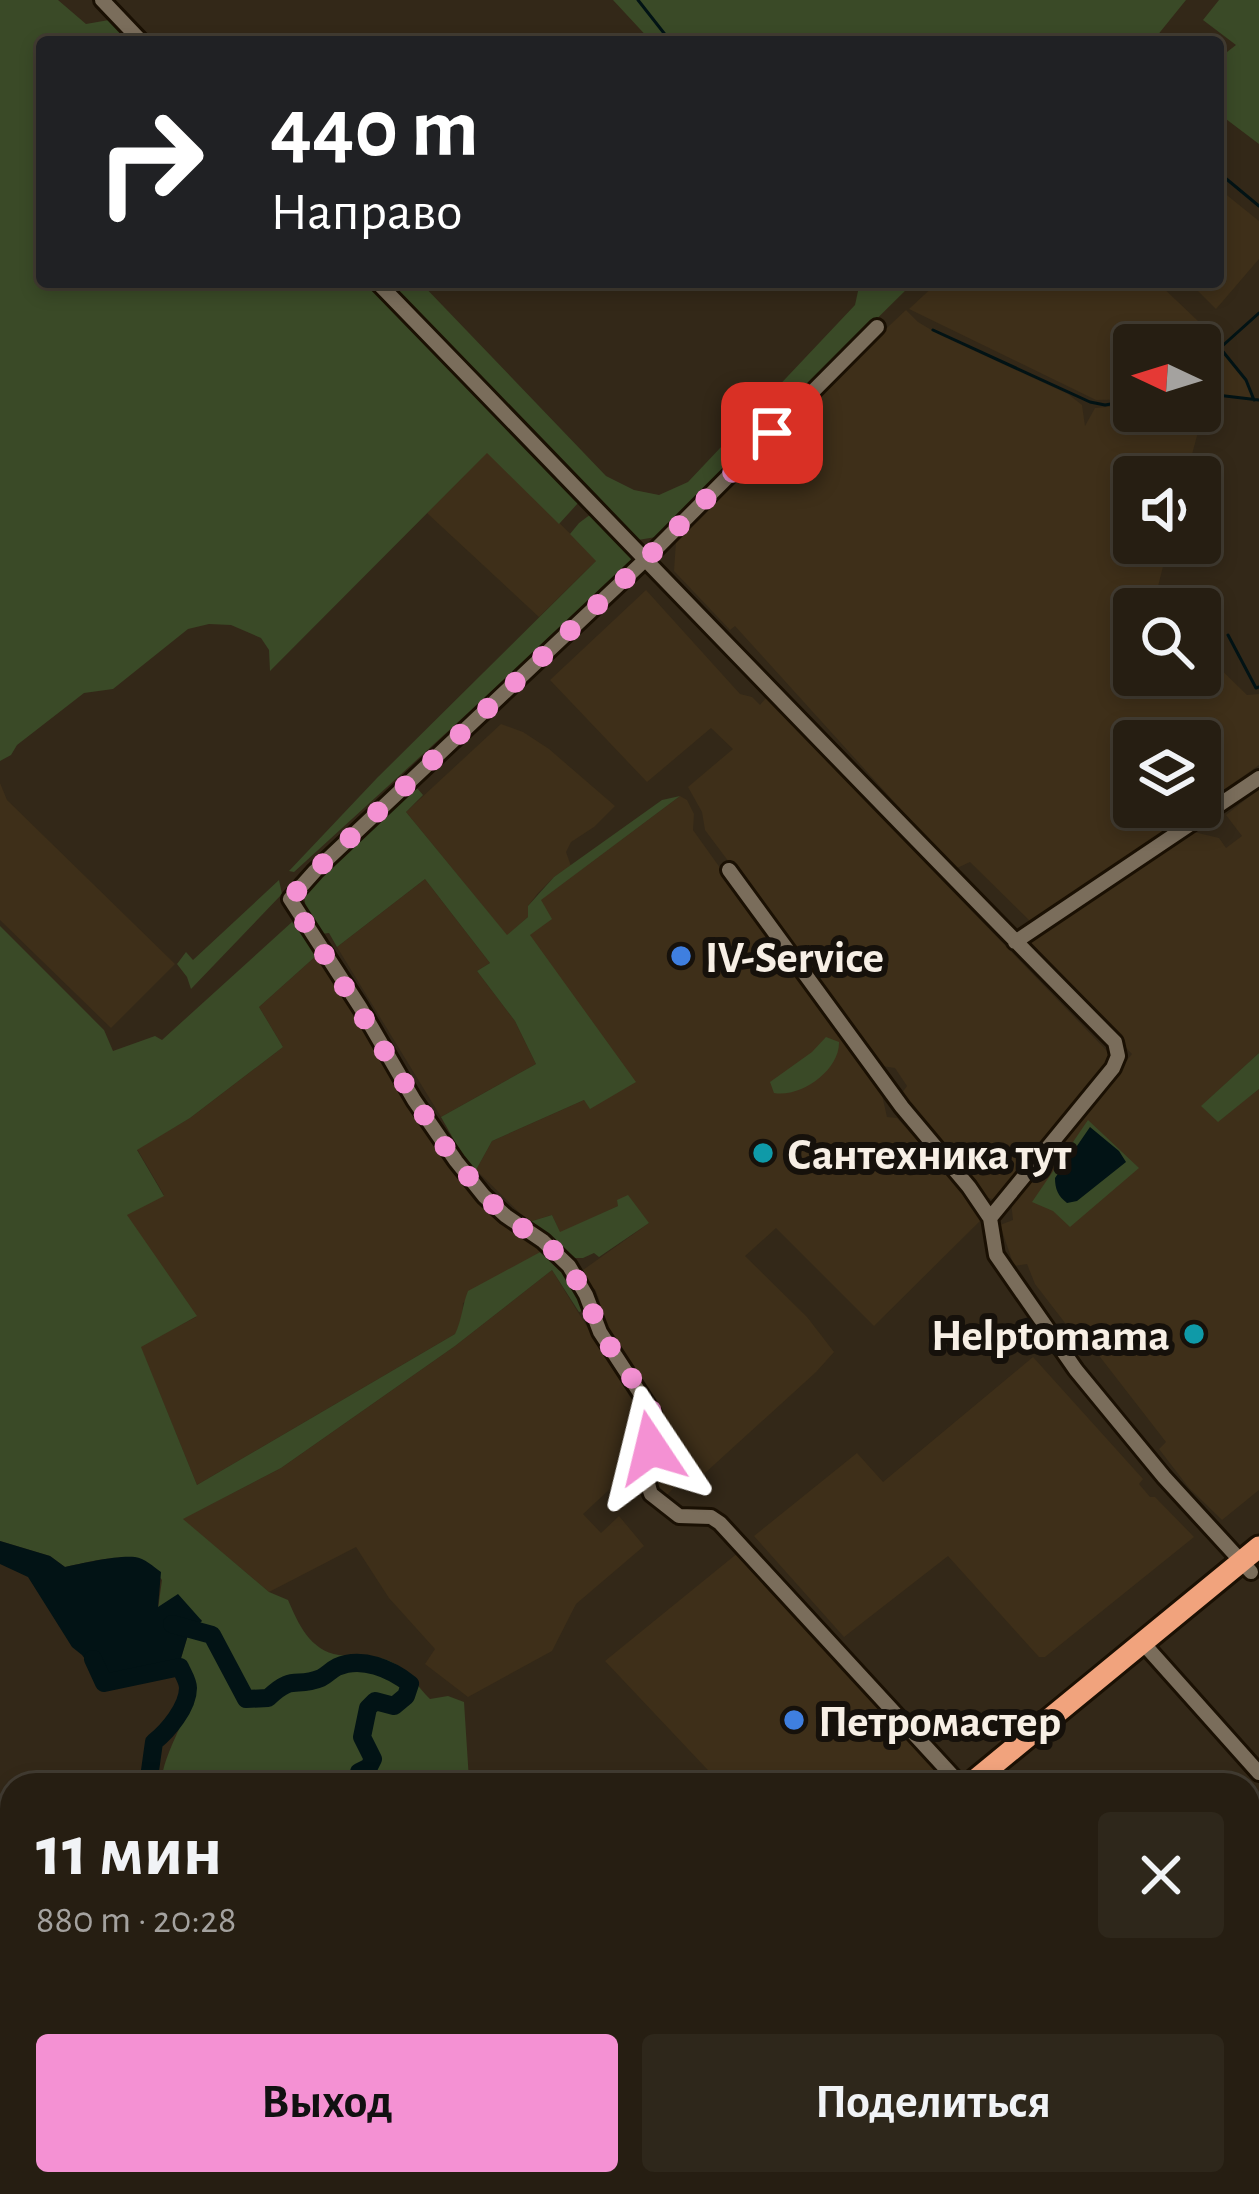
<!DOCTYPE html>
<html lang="ru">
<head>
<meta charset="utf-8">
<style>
  body { margin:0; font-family:"Alegreya Sans",sans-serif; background:#2e271b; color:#f1f3f6; height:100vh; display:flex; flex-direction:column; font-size:45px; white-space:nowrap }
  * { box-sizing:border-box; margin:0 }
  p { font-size:39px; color:#a4a29f }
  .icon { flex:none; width:66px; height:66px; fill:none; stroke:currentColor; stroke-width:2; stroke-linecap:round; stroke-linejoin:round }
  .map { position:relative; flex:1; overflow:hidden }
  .details { position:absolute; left:0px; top:1773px; width:1260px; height:423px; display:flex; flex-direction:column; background:#261e12; border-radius:36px 36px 0 0; box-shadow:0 6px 18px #0003,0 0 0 3px #423c32 }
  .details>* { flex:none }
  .banner { position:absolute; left:36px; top:36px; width:1188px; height:252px; border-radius:12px; box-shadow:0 6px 18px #0003,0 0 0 3px #423c32; background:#202124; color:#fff; overflow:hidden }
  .needle { width:78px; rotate:274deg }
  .tools { position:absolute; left:1113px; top:324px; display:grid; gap:24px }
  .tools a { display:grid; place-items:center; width:108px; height:108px; border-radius:12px; background:#261e12; box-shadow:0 6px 18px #0003,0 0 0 3px #423c32; font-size:60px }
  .pin { position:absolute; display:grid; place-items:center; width:102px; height:102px; color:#fff; margin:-51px; border-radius:24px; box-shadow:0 6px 18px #0006 }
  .me { position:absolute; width:132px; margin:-66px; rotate:350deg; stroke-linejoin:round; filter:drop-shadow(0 0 9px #0008) }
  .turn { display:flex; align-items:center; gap:42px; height:252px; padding:0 36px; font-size:54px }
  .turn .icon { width:156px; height:156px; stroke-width:2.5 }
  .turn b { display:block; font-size:84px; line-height:102px }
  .round { display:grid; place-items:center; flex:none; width:126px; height:126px; border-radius:12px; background:#2e271b }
  .summary { display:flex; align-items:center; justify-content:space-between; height:204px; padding:0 36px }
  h1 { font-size:72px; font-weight:700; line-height:90px }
  .action { display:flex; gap:24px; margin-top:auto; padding:24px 36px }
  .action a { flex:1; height:138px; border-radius:12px; background:#f491d3; color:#111; font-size:48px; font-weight:700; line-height:138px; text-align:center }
  .action a+a { background:#2e271b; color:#f1f3f6 }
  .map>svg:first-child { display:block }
</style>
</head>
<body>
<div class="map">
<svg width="1259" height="2194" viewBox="0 0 1259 2194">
  <rect width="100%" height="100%" fill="#332818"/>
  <path fill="#3e2f19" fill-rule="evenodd" d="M 1218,188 L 1259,221 L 1259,259 L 1216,309 L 1189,282 L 1218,282 Z
    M 938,282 L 1157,282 L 1217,339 L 1220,348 L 1246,380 L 1254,400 L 1200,393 L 1200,345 L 1134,345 L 1134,399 L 1096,400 L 909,309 Z
    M 906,310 L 918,322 L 938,334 L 1068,394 L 1082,405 L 1085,426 L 1095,408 L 1129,405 L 1134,411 L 1166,424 L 1198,432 L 1186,477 L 1134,477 L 1134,543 L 1169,543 L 1154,602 L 1160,609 L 1134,609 L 1134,675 L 1200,675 L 1200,649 L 1247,695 L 1259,694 L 1259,765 L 1034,925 L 970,862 L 955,869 L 735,626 L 730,630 L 674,571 L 676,541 L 810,407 L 811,399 ZM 1134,741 L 1200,741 L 1200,807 L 1134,807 Z
    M 487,452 L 597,560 L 539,617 L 427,513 Z
    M 646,590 L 740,694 L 752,697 L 760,705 L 766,698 L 1108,1052 L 1108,1063 L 999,1200 L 987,1198 L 902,1093 L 907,1086 L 895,1068 L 881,1066 L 705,830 L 702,812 L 688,787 L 733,749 L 711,728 L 647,782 L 550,680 Z
    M 501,724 L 523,732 L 549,749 L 615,806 L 594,827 L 571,842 L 566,852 L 571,866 L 554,877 L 538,893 L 528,906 L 528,917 L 507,936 L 406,812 Z
    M 0,783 L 7,800 L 175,964 L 111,1028 L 0,920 Z
    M 1259,789 L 1259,1053 L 1202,1106 L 1218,1121 L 1259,1089 L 1259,1490 L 1222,1520 L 1189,1488 L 1159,1449 L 1166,1442 L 1090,1344 L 1080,1351 L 1075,1345 L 1079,1341 L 1035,1284 L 1027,1264 L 1014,1266 L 1000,1225 L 1013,1220 L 1011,1202 L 1132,1054 L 1031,950 L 1031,939 L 1117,877 L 1194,832 L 1219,838 L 1226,848 L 1242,836 L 1226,815 Z
    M 680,796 L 687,800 L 694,814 L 693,830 L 882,1095 L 887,1117 L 897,1118 L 969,1197 L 981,1220 L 874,1326 L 776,1228 L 745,1256 L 807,1317 L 834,1352 L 816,1372 L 693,1484 L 685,1476 L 667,1495 L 653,1480 L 670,1425 L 609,1333 L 598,1306 L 600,1302 L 595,1289 L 590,1288 L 583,1270 L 649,1223 L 618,1206 L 560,1233 L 552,1215 L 529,1222 L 476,1170 L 492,1141 L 584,1100 L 590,1108 L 530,935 L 540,900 Z
    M 425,879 L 490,963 L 477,971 L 515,1021 L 536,1064 L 441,1117 L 337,947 Z
    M 317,955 L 435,1146 L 466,1187 L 544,1250 L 463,1303 L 462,1321 L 455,1334 L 197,1485 L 140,1346 L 196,1317 L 126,1215 L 164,1195 L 137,1149 L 190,1118 L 283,1047 L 259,1007 Z
    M 552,1270 L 645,1421 L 631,1465 L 624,1476 L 583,1514 L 601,1533 L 619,1516 L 644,1546 L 576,1604 L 552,1651 L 468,1697 L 425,1664 L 435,1649 L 389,1598 L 356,1547 L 269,1592 L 182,1519 L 281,1468 L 455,1346 Z
    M 1033,1357 L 1143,1479 L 1139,1484 L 1150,1497 L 1155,1497 L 1194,1537 L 1045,1657 L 1039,1657 L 948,1556 L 844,1637 L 754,1536 L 857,1453 L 883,1482 Z
    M 739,1552 L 936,1767 L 931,1784 L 722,1785 L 605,1661 Z
    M 0,1861 L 12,1876 L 10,2087 L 0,2086 Z"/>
  <path fill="#3a4a27" d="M 0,0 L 58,0 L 86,24 L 109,20 L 131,42 L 42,42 L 42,282 L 366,282 L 579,502 L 559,524 L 487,453 L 270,671 L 269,650 L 261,638 L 231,625 L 209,624 L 188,629 L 113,689 L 84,693 L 17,745 L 11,755 L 0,761 Z
    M 613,0 L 1186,0 L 1152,42 L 652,42 Z
    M 1219,0 L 1259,0 L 1259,144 L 1218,113 L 1225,88 L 1218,71 L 1218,59 L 1236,45 L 1203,20 Z
    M 389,282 L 420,282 L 606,476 L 634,490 L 659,495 L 688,482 L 855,305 L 860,282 L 914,282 L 656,537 L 638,540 Z
    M 591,514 L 632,555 L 631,564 L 294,872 L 289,871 L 377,778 L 596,561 L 570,534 L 579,523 Z
    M 417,788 L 423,795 L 406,812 L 507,935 L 528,917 L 528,906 L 554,877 L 662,800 L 680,796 L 541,900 L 552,919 L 530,935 L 636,1082 L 590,1109 L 584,1100 L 492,1141 L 476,1170 L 462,1154 L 441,1117 L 536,1064 L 515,1021 L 477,971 L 490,963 L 425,879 L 337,947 L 329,933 L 321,934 C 316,924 303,910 305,898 C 308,880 398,805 417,788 Z
    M 279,880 L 282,894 L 191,989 L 187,977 L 177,964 L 186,952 L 193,960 Z
    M 292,922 L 317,955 L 259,1007 L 283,1047 L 190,1118 L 137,1150 L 164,1196 L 127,1215 L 197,1316 L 141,1347 L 197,1485 L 455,1334 C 462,1320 462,1306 468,1291 L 544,1250 C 560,1266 576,1289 585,1310 L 579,1312 L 552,1270 L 455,1346 L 281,1468 L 183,1519 L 269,1592 L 288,1600 C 298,1623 310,1651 339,1655 C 355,1658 372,1654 387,1660 C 406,1667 417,1686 430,1699 L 448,1696 L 464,1702 L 469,1780 L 472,1785 L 161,1785 C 162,1763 173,1744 181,1724 L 168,1720 L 178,1705 L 185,1702 L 182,1695 L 185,1689 L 183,1661 L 179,1665 L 188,1635 L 202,1620 L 158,1609 L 162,1580 C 156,1572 151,1564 142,1560 C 126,1552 83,1563 65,1567 L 50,1556 L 0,1541 L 0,926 L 104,1030 L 113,1051 L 155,1036 L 162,1040 Z
    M 826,1037 L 839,1042 C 840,1070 801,1098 774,1093 L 770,1082 L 812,1052 Z
    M 1259,1053 L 1259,1089 L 1218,1122 L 1201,1106 Z
    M 1088,1120 L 1139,1168 L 1070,1227 L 1053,1211 L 1032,1202 Z
    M 628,1195 L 649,1223 L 599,1257 L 594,1253 L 583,1258 L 573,1258 L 529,1222 L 552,1215 L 560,1232 L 618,1206 L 617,1200 Z
    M 680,2184 L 1011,2184 L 1013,2194 L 993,2194 L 995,2190 L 985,2194 L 684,2194 Z"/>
  <path fill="#021315" d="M 1090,1127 L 1119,1151 L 1126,1162 L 1077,1201 L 1067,1203 C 1058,1196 1055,1189 1055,1178 Z
    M 0,1541 L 50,1556 L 65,1567 C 83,1563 118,1555 135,1557 C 144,1558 154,1567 161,1572 L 158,1607 L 178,1594 L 202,1621 L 188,1635 L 179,1665 L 102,1682 L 82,1655 L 72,1647 L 28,1577 L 0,1564 Z"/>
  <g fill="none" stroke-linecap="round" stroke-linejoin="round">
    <path stroke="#021315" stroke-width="3" d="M 638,0 L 671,42
      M 1218,172 L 1259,206
      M 898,282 L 902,285
      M 933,330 L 1090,402 L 1105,405 L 1134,400
      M 1200,393 L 1259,400
      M 1254,400 L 1246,380 L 1220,348 L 1259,313
      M 1228,635 L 1256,688 L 1259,687"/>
    <path stroke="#021315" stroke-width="18" d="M 172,1624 L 212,1635 L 246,1699 L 268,1698 C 294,1673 295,1689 321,1678 C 327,1675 331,1670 337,1667 C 362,1656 391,1669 410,1684 L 406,1696 L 394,1706 L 375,1701 L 368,1708 L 362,1737 L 373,1759 L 369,1767 L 359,1772 L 357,1783 L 364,1785
      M 93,1659 L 104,1683 L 180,1667 C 183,1674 188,1681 188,1688 C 188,1707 168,1731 154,1742 L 148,1785"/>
    <defs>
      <path id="minor" d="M 102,0 L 142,42
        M 377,282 C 623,535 866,791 1115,1042 L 1118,1056 L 1113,1068 L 990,1218
        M 877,327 L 646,559 L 315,871 L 290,899 L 360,1007 L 414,1100 L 456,1161 L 484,1196 L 506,1216 L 543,1241 L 569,1266 L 586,1295 L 600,1332 L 653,1413 C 654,1441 641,1468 651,1494 L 679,1516 L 711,1517 L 720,1523 L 961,1785
        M 729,870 L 902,1107 L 969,1187 L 990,1218 L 996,1255 L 1076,1370 L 1164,1477 L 1251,1572
        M 1015,942 L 1259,778
        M 1143,1643 L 1259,1773"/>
      <path id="highway" d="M 969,1785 L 1259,1547
        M 468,2194 L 480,2184"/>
    </defs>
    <use href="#minor" stroke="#1a1003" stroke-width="20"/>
    <use href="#highway" stroke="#1a1003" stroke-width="27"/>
    <use href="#minor" stroke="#7a6d5b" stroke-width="14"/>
    <use href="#highway" stroke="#f1a37d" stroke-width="21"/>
  </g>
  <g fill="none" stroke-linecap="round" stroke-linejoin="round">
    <path stroke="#f491d3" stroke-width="21" stroke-dasharray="0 37.8" d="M 651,1448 L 652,1413 L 648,1402 L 600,1332 L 586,1295 L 568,1266 L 557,1253 L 506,1216 L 484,1196 L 439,1139 L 290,899 L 315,871 L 646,559 L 772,433"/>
  </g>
  <g fill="#3f7fe0" stroke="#16110b" stroke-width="4.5">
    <circle cx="681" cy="956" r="12"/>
    <circle cx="794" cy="1720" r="12"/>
  </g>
  <g fill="#0f9aa8" stroke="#16110b" stroke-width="4.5">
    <circle cx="763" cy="1153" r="12"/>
    <circle cx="1194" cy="1334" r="12"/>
  </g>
  <g text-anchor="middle" stroke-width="12" stroke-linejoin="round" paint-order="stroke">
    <g font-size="45" font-weight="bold" fill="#f7efe5" stroke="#16110b" text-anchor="start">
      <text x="705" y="972">IV-Service</text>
      <text x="787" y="1169">Сантехника тут</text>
      <text x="1170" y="1350" text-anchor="end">Helptomama</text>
      <text x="818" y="1736">Петромастер</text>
    </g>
  </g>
</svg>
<div class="tools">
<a><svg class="needle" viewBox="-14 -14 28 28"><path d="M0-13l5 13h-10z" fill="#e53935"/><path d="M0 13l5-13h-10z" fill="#a4a29f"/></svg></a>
<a><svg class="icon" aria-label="sound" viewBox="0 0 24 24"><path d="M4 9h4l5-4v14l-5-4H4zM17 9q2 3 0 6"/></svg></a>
<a><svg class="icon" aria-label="search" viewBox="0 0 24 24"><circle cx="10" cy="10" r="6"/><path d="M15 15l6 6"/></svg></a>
<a><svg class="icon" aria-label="layers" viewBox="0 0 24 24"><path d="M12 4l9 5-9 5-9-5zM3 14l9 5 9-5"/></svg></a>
</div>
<div class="pin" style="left:772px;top:433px;background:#d93025"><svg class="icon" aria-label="arrive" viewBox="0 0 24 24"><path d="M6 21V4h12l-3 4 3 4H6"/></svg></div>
<svg class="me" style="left:651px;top:1448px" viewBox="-20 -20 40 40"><path d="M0-17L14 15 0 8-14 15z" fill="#f491d3" stroke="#fff" stroke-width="4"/></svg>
<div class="banner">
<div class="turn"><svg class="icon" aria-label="right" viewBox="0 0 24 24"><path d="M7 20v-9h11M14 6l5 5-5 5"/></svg><div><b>440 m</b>Направо</div></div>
</div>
<section class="details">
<div class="summary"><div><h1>11 мин</h1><p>880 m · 20:28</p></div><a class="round"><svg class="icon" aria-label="close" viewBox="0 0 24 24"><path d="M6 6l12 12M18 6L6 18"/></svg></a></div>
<div class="action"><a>Выход</a><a>Поделиться</a></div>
</section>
</div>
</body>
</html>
